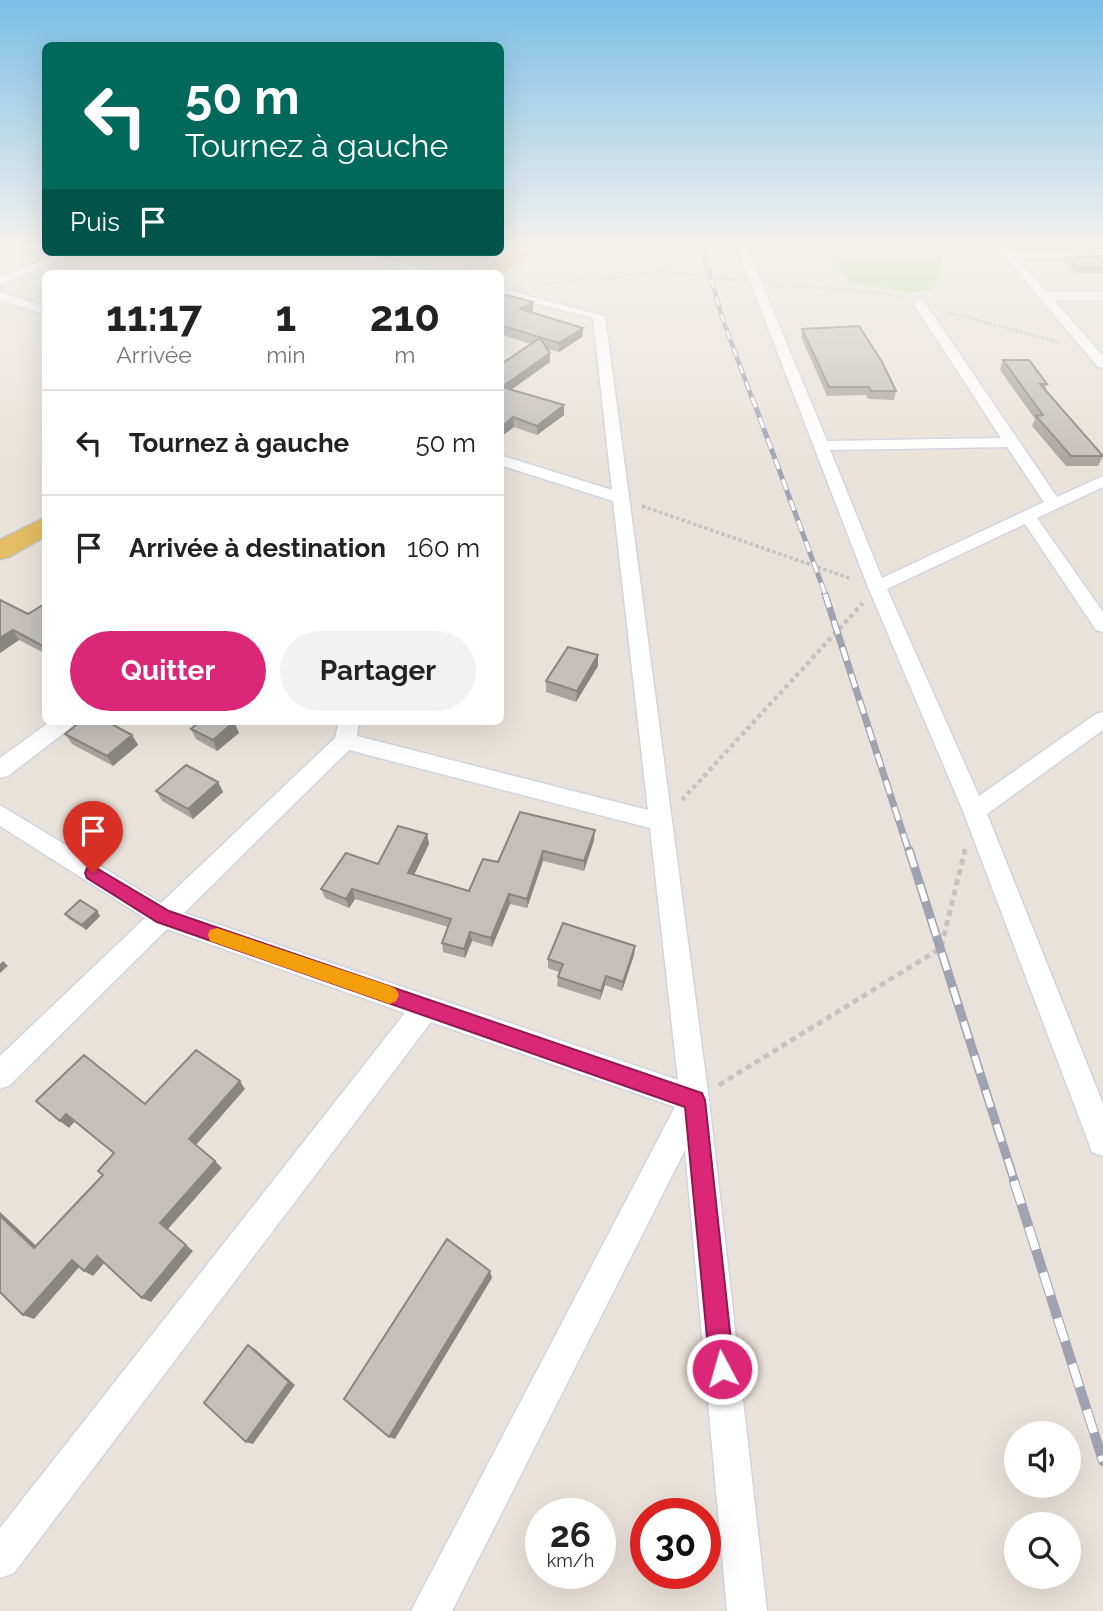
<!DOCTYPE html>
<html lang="fr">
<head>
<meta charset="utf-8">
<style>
  body { margin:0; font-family:Raleway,sans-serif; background:#f2f2f2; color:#222; height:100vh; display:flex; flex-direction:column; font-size:26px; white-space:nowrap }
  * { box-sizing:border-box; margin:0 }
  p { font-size:23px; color:#767676 }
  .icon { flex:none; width:38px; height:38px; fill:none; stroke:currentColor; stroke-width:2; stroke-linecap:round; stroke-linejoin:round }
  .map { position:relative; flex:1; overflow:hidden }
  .drawer { position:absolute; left:42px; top:270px; width:462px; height:455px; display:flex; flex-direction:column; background:#fff; border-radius:10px; box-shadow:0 7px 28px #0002 }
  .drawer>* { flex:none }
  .top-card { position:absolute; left:42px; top:42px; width:462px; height:214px; border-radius:10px; box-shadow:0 7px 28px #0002; background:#00695c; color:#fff; overflow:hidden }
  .tools { position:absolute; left:1004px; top:1421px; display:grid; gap:14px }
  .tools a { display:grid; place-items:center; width:77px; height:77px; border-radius:50%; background:#fff; box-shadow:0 7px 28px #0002; font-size:35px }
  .speed { position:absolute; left:525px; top:1498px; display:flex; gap:14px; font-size:35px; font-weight:700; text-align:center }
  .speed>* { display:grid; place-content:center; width:91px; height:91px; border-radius:50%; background:#fff; box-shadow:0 7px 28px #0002; line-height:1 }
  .speed small { font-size:18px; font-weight:400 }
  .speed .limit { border:10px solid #d22; background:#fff; color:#111 }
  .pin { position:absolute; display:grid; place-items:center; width:60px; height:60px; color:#fff; margin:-72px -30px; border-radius:50% 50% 50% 0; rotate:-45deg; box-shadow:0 0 7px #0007 }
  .pin .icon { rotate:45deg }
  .me { position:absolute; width:77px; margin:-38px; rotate:354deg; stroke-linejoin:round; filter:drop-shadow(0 0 5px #0008) }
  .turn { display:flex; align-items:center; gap:24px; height:147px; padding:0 28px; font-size:32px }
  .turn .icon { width:91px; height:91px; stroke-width:2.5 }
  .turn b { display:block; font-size:49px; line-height:60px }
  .then { display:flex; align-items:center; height:66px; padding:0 28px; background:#0003; gap:14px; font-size:26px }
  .eta { display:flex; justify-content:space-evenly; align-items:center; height:119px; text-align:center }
  .eta b { font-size:42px; font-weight:700; line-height:49px }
  .action { display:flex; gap:14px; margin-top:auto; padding:14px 28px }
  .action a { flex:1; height:80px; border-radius:42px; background:#db2777; color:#fff; font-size:28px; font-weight:700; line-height:80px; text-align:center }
  .action a+a { background:#f2f2f2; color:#222 }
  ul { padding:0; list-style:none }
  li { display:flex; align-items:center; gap:21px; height:105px; padding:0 28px; border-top:2px solid #e0e0e0 }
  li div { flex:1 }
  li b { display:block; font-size:26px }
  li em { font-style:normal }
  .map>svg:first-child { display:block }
</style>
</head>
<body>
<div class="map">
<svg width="1103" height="1611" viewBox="0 0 1103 1611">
  <rect width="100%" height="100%" fill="#e9e2da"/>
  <path fill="#b5dc9b" d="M 842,245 L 918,245 L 945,250 L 934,289 L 908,292 L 849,282 L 831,257 Z"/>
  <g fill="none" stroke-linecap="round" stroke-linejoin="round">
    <defs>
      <path id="minor" d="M 736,245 L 746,245 L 827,441 L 1001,438 L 913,303 L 919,299 L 923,300 L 1057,497 L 1103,476 L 1103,487 L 1037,518 L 1103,612 L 1103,632 L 1096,630 L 1025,524 L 887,589 L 979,796 L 1096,714 L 1103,712 L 1103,730 L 987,814 L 1103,1104 L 1103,1156 L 1092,1152 L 1088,1141 L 963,811 L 868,587 ZM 1007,447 L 1044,502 L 882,578 L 830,450 Z
        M 995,245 L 1006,245 L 1013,253 L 1103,252 L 1103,258 L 1018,259 L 1047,292 L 1103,292 L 1103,300 L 1054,300 L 1103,356 L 1103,368 L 1098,367 Z
        M 62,252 L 78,252 L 0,285 L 0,277 Z
        M 342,252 L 361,252 L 437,273 L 417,273 Z
        M 500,288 L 605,316 L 709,1100 L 767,1611 L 727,1611 L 685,1150 L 452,1611 L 411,1611 L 675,1107 L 431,1022 L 14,1573 L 0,1578 L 0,1528 L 405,1013 L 167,929 L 10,1085 L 0,1089 L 0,1056 L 145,918 L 0,826 L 0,805 L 161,903 L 335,738 L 339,721 L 359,721 L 357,736 L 648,810 L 613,501 L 500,465 L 500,455 L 612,490 L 593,318 L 500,295 ZM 349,750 L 650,828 L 678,1080 L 184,913 Z
        M 0,292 L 46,307 L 46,315 L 0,300 Z
        M 51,721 L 76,721 L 73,726 L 8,776 L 0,778 L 0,758 Z"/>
      <path id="primary" d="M 525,245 L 545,245 L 500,273 L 478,273 Z
        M 46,517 L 46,536 L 9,557 L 0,559 L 0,540 Z"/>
    </defs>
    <use href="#minor" stroke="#d0d4e0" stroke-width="3"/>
    <use href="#primary" stroke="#c3c3c3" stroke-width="3"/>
    <path stroke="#c3c3c3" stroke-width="2.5" stroke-dasharray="2.5 2" stroke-linecap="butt" d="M 661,271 L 703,253 L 713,245
      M 774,284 L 889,294 L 904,299
      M 541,285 L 660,272 L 738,280
      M 946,312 L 1059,342"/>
    <path stroke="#c3c3c3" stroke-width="3.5" stroke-dasharray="3.5 2.5" stroke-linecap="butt" d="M 642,506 L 852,579"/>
    <path stroke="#c3c3c3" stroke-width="4.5" stroke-dasharray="4.5 3.5" stroke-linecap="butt" d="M 682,800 L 863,603
      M 964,852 L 965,849"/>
    <path stroke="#c3c3c3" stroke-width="5" stroke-dasharray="6 4.5" stroke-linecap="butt" d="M 719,1085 L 941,948 L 965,850"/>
    <use href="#minor" fill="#fff" fill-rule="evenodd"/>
    <use href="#primary" fill="#e4bd64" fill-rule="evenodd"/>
    <defs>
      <path id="rail-far4" d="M 701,245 L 724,323 L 752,398"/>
      <path id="rail-far3" d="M 752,397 L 826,596"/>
      <path id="rail-far2" d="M 825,594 L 909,852"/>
      <path id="rail-far1" d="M 909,850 L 1015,1183"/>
      <path id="rail" d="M 1014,1181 L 1103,1461"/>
    </defs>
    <use href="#rail-far4" stroke="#9ea2b1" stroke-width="4.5"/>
    <use href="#rail-far3" stroke="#9ea2b1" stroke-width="5"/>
    <use href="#rail-far2" stroke="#9ea2b1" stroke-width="7"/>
    <use href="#rail-far1" stroke="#9ea2b1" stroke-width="9"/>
    <use href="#rail" stroke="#9ea2b1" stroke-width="10"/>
    <use href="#rail-far4" stroke="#fff" stroke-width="2.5" stroke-dasharray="9" stroke-linecap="butt"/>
    <use href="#rail-far3" stroke="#fff" stroke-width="3.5" stroke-dasharray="11" stroke-linecap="butt"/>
    <use href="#rail-far2" stroke="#fff" stroke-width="4.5" stroke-dasharray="14" stroke-linecap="butt"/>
    <use href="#rail-far1" stroke="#fff" stroke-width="6" stroke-dasharray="18" stroke-linecap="butt"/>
    <use href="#rail" stroke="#fff" stroke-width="8" stroke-dasharray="24" stroke-linecap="butt"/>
  </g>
  <path fill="#a9a4a0" d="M 1045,245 L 1103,245 L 1103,250 L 1051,250 Z
    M 1103,256 L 1103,273 L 1076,273 L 1064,261 L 1066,257 Z
    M 500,297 L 533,302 L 533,311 L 531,312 L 582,337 L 559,352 L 547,349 L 550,353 L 550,362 L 511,390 L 564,415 L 537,435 L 514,427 L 503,435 L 500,435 L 500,365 L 531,344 L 500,334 Z
    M 802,329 L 896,391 L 894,400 L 868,399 L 866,395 L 827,396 L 801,337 Z
    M 1003,360 L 1047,384 L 1045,390 L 1103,456 L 1098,466 L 1066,466 L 1032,426 L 1035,419 L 1000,370 Z
    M 0,600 L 28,614 L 46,603 L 46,654 L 19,640 L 0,653 Z
    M 598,655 L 598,666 L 576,702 L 546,692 L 546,681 Z
    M 234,722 L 239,733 L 217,751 L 196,739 L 191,729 Z
    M 65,734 L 132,735 L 138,745 L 113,766 L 72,744 Z
    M 218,782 L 223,792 L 193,819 L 162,801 L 156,791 Z
    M 520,812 L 594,840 L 584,871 L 543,861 L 527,908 L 510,904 L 492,947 L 472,941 L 465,958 L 443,952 L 442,943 L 448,927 L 355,899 L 349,908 L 325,898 L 321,889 L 378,864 L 427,834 L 429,844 L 414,875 L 469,891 L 498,862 Z
    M 97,911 L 100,916 L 86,930 L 69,919 L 65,914 Z
    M 635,946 L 634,955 L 622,991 L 605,985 L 600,1000 L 557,986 L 558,977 L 559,972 L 548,968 L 548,959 Z"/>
  <path fill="#898682" d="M 533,302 L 533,311 L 520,319 L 520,309 Z
    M 583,328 L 582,337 L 559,352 L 559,343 Z
    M 550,353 L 550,362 L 502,396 L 502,387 Z
    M 564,405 L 564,415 L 537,435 L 537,426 Z
    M 513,417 L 514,427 L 503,435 L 502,426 Z
    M 503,532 L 504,542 L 500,546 L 500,535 Z
    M 13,630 L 19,640 L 0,653 L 0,638 Z
    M 598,655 L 598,666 L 576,702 L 577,691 Z
    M 234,722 L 239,733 L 217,751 L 213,740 Z
    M 132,735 L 138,745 L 113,766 L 107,756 Z
    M 218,782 L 223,792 L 193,819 L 188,809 Z
    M 595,830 L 594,840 L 584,871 L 584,861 Z
    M 427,834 L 429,844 L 410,883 L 408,873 Z
    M 543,851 L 543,861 L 527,908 L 527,899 Z
    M 352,889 L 355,899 L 349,908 L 346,899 Z
    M 509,894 L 510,904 L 492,947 L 491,938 Z
    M 97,911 L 100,916 L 86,930 L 82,925 Z
    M 470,932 L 472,941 L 465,958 L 464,949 Z
    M 635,946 L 634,955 L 622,991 L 623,982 Z
    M 3,961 L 8,966 L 0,973 L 0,964 Z
    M 606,976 L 605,985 L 600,1000 L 601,991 Z
    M 240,1081 L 245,1089 L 195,1146 L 189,1139 Z
    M 66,1114 L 75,1121 L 69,1128 L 60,1121 Z
    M 215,1161 L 222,1168 L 168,1229 L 193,1251 L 151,1302 L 142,1298 L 160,1223 Z
    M 0,1212 L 44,1253 L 34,1248 L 0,1216 Z
    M 97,1256 L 106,1261 L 93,1276 L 84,1271 Z
    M 72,1260 L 81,1265 L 34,1319 L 23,1315 Z
    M 490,1271 L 492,1278 L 395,1439 L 389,1437 Z
    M 248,1345 L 255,1349 L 295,1385 L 253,1444 L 246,1442 Z"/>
  <path fill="#c4bfba" stroke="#898682" stroke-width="2" d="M 1052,245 L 1103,245 L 1103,246 L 1053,245 Z
    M 1103,256 L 1103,268 L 1078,268 L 1066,257 Z
    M 507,295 L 533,302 L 520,309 L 583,328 L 559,343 L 500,325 L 500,297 Z
    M 859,326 L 882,362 L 896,391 L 871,391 L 869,387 L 829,387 L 802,329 Z
    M 540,338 L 550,353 L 502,387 L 564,405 L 537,426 L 513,417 L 502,426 L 500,425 L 500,365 Z
    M 1003,360 L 1029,360 L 1047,384 L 1040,384 L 1103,456 L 1071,456 L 1036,416 L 1043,415 Z
    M 0,600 L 28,614 L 46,603 L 46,644 L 43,646 L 13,630 L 0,638 Z
    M 568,647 L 598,655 L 577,691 L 546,681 Z
    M 81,721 L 106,721 L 132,735 L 107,756 L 65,734 Z
    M 200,721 L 233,721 L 234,722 L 213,740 L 191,729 Z
    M 186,765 L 218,782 L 188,809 L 156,791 Z
    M 520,812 L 595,830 L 584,861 L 543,851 L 527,899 L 509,894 L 491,938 L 470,932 L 464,949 L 442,943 L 451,919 L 352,889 L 346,899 L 321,889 L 346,853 L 378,864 L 398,826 L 427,834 L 408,873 L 469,891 L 483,859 L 498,862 Z
    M 80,900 L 97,911 L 82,925 L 65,914 Z
    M 563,923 L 635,946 L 623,982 L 606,976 L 601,991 L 558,977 L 563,964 L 548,959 Z
    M 196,1050 L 240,1081 L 189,1139 L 215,1161 L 160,1223 L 186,1245 L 142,1298 L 97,1256 L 84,1271 L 72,1260 L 23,1315 L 0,1292 L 0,1216 L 34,1248 L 103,1175 L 98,1171 L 114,1153 L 66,1114 L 60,1121 L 36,1101 L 84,1055 L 145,1104 Z
    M 447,1239 L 490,1271 L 389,1437 L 344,1399 Z
    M 248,1345 L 289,1382 L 246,1442 L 204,1403 Z"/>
  <linearGradient id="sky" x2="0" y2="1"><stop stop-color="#7abee6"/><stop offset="0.52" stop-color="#f5f2ee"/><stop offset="1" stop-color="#f5f2ee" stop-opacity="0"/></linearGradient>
  <rect width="1103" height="470" fill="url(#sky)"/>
  <path fill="#db2777" stroke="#8e194d" stroke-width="2" d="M 93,866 L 169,911 L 702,1093 L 705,1100 L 734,1369 L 731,1378 L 722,1381 L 713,1378 L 710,1369 L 685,1107 L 157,922 L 87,878 L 85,873 L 87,868 Z"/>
  <path fill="#f59e0b" d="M 217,928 L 390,986 L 396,989 L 399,995 L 396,1001 L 390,1004 L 210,941 L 208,935 L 210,930 Z"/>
</svg>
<div class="tools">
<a><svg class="icon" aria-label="sound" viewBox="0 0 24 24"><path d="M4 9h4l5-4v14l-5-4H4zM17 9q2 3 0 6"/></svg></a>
<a><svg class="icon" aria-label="search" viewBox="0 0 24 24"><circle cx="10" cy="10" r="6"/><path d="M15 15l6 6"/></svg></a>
</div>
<div class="speed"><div>26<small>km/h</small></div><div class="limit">30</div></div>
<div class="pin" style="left:93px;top:873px;background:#d93025"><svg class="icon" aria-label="arrive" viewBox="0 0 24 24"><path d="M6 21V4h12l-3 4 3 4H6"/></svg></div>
<svg class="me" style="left:722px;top:1369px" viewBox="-20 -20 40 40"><circle r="17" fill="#db2777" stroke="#fff" stroke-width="3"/><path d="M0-11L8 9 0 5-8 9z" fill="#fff"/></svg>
<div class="top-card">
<div class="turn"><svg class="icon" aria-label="left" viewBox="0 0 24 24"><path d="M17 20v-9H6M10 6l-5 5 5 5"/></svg><div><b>50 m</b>Tournez à gauche</div></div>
<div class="then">Puis<svg class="icon" aria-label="arrive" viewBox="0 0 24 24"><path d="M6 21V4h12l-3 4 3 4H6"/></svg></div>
</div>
<section class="drawer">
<div class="eta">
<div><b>11:17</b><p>Arrivée</p></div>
<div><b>1</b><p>min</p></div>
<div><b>210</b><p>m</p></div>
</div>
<ul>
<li><svg class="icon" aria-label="left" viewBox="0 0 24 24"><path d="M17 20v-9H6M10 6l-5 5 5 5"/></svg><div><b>Tournez à gauche</b></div><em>50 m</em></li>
<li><svg class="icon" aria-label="arrive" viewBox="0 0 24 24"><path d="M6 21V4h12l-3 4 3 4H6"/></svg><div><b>Arrivée à destination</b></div><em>160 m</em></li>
</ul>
<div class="action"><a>Quitter</a><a>Partager</a></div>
</section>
</div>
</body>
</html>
